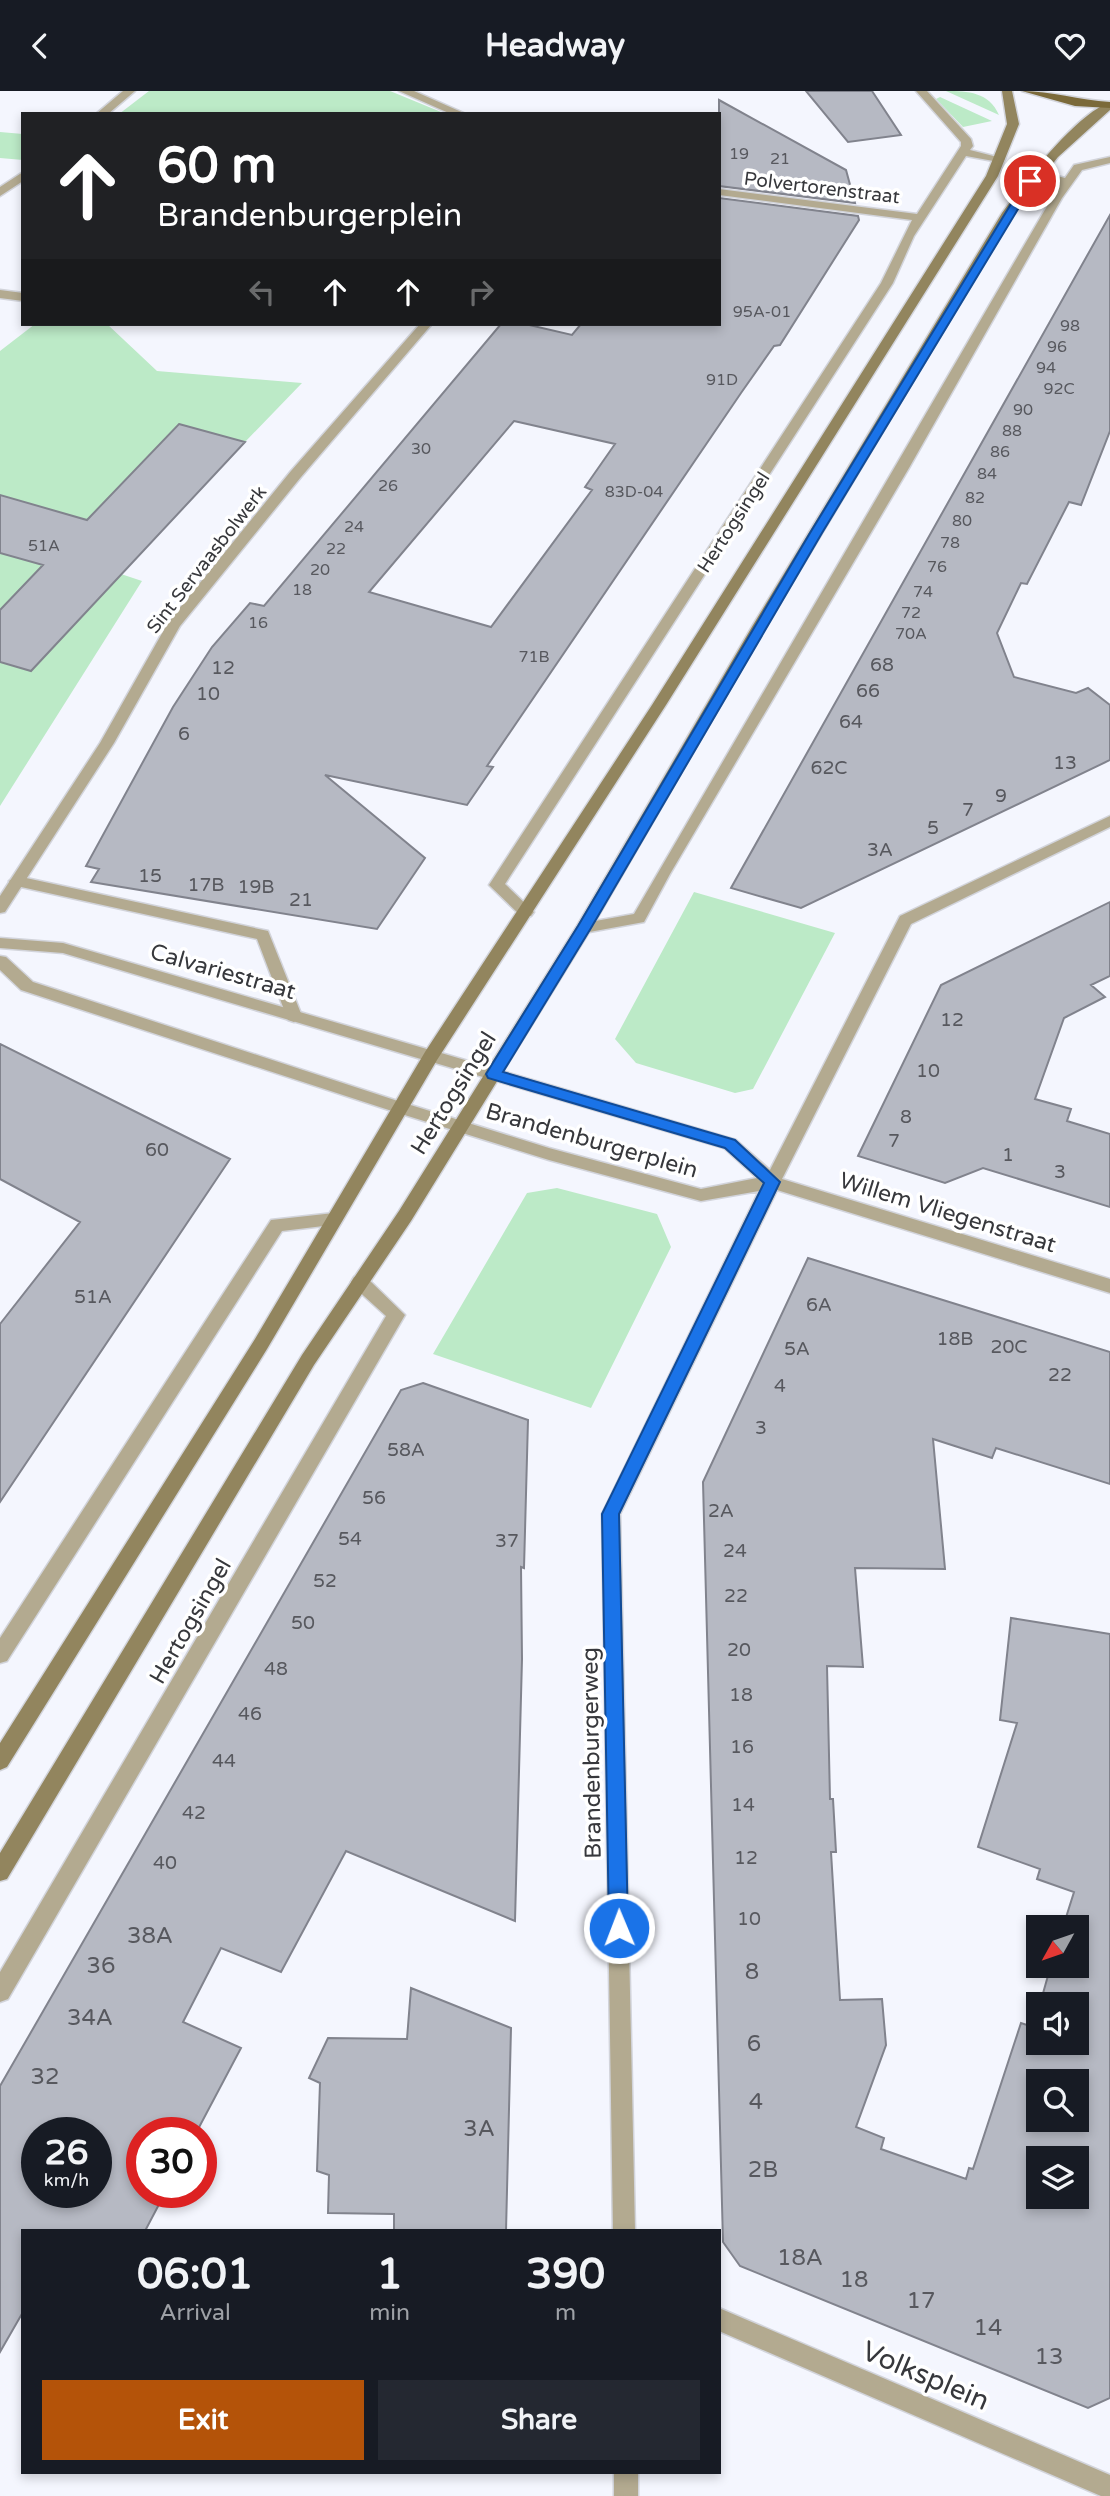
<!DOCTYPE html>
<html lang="en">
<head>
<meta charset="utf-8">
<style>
  body { margin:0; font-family:"Varela Round",sans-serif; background:#242831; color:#f1f3f6; height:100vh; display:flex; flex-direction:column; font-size:26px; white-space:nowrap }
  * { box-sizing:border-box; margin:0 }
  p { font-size:23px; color:#9ea1a6 }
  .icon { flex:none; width:38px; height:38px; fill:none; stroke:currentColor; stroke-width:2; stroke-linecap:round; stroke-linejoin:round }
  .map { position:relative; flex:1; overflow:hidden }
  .panel { position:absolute; left:21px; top:2138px; width:700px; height:245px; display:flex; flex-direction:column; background:#171b24; border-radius:0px; box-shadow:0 4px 10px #0003 }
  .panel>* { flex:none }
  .banner { position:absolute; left:21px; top:21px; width:700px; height:214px; border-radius:0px; box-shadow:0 4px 10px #0003; background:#202124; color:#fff; overflow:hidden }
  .needle { width:46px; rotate:230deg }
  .buttons { position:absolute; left:1026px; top:1824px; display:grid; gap:14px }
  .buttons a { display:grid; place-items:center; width:63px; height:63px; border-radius:0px; background:#171b24; box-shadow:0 4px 10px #0003; font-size:35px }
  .speed { position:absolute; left:21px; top:2026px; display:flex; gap:14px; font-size:35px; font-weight:700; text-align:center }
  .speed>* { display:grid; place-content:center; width:91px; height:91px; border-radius:50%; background:#171b24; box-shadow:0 4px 10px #0003; line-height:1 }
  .speed small { font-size:18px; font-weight:400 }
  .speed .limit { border:10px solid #d22; background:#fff; color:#111 }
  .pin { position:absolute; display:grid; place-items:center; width:60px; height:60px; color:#fff; margin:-30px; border:4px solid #fff; border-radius:50%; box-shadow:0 2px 7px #0007 }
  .me { position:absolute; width:77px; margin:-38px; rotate:359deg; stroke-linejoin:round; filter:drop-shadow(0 0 5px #0008) }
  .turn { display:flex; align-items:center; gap:24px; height:147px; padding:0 21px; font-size:32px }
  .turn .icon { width:91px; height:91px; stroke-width:2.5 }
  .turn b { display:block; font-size:49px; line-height:60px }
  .lanes { display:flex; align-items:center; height:66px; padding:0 21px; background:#0003; justify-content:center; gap:35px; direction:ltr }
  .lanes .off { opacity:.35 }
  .eta { display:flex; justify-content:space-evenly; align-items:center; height:119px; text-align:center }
  .eta b { font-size:42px; font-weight:800; line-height:49px }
  .action { display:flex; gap:14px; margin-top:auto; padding:14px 21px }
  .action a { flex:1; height:80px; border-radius:0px; background:#b45309; color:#fff; font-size:28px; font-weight:800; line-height:80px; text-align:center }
  .action a+a { background:#242831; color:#f1f3f6 }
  header { display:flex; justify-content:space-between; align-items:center; height:91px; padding:0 21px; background:#171b24; font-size:32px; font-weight:800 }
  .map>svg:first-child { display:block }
</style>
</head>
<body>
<header><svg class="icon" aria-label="back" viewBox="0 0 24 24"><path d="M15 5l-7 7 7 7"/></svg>Headway<svg class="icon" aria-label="heart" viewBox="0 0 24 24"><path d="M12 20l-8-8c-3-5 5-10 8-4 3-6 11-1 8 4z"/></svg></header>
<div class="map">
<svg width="1110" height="2405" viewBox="0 0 1110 2405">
  <rect width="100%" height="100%" fill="#f4f6fe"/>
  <path fill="#bceac7" d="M 149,0 L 390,0 L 446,23 L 119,23 Z
    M 946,0 C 968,0 989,1 999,24 Z
    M 940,6 L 992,30 L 963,36 L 936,8 Z
    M 0,41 L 23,43 L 23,69 L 0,67 Z
    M 35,233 L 107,233 L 157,280 L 302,292 L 245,351 L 179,333 L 87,429 L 0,404 L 0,260 Z
    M 0,462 L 43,474 L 0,519 Z
    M 121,483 L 142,490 L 0,715 L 0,571 L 31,580 Z
    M 694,801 L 835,842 L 753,998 L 735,1002 L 636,972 L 615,948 Z
    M 557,1097 L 657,1123 L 671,1156 L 591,1317 L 433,1263 L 527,1102 Z"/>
  <path fill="#b6b9c3" stroke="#81838d" stroke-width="2" fill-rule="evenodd" d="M 806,0 L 872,0 L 901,44 L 848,51 Z
    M 719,9 L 846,79 L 855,112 L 719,95 Z
    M 719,107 L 858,125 L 859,129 L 780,254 L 774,255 L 741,302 L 487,675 L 493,676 L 467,714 L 325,684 L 425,767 L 377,838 L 91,791 L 99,778 L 86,775 L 173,616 L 212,556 L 250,512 L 264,515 L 501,233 L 525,233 L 572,244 L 581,233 L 719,233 ZM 514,330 L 615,353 L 585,396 L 592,399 L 491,536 L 369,501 Z
    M 1110,124 L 1110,340 L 1081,414 L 1069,411 L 1027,493 L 1021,492 L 997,542 L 1014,586 L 1076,602 L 1088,597 L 1110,614 L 1110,669 L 801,817 L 731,797 Z
    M 179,333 L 245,351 L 31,580 L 0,571 L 0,519 L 43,474 L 0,462 L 0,404 L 87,429 Z
    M 1110,811 L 1110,885 L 1091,894 L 1105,906 L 1064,927 L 1035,1008 L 1071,1018 L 1067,1030 L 1110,1043 L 1110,1116 L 983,1077 L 945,1092 L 858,1065 L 941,894 Z
    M 0,953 L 230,1068 L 0,1411 L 0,1233 L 80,1131 L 0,1088 Z
    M 808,1167 L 1110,1261 L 1110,1393 L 996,1357 L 992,1367 L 933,1348 L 945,1478 L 855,1477 L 863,1576 L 827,1575 L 830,1708 L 833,1708 L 836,1761 L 831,1761 L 840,1909 L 882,1908 L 886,1954 L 856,2036 L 884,2047 L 881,2058 L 966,2088 L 969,2077 L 973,2078 L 1021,1932 L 1033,1936 L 1038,1920 L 1038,1951 L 1076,1951 L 1076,1913 L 1040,1913 L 1051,1874 L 1076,1874 L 1076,1836 L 1063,1836 L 1074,1801 L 1037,1788 L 1040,1778 L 978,1756 L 1017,1632 L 1000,1629 L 1011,1527 L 1110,1543 L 1110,2307 L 1088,2317 L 740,2175 L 723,2151 L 703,1391 ZM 1038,1990 L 1076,1990 L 1076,2028 L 1038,2028 ZM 1038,2067 L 1076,2067 L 1076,2105 L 1038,2105 Z
    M 423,1292 L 528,1329 L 524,1477 L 521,1476 L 522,1568 L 515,1830 L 346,1760 L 281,1881 L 221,1857 L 183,1931 L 241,1957 L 196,2042 L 142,2042 L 142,2102 L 165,2102 L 145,2140 L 23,2140 L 23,2221 L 0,2261 L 0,1995 L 401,1299 ZM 37,2042 L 96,2042 L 96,2102 L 37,2102 Z
    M 411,1897 L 511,1937 L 506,2140 L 394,2140 L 394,2123 L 328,2122 L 329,2084 L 317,2080 L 320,1992 L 309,1987 L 328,1947 L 407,1948 Z"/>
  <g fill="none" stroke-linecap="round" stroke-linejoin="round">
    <defs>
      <path id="service" d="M 17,785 L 268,840 L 302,925 L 294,931 L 288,929 L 257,848 L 12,794 L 9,790 Z"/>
      <path id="pedestrian" d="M 123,0 L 135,0 L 108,23 L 96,23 Z
        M 399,0 L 414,0 L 466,23 L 451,23 Z
        M 23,81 L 23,90 L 0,105 L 0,96 Z
        M 0,199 L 23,202 L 23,210 L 0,207 Z"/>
      <path id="minor" d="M 916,0 L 927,0 L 971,48 L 973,55 L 970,59 L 1005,68 L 999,71 L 966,65 L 914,145 L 893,192 L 505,793 L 534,821 L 531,825 L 521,825 L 489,794 L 881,192 L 912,129 L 719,104 L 719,98 L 917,123 L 961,55 L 961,51 Z
        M 1110,66 L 1110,72 L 1082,79 L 1062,107 L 909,377 L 670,783 L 644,831 L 584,842 L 579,841 L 576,837 L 579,833 L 634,823 L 1060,93 L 1032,83 L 1038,80 L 1065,87 L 1074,74 Z
        M 420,233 L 432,233 L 301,386 L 180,535 L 114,652 L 5,821 L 0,822 L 0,805 L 100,652 L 169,530 L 291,380 Z
        M 1110,725 L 1110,736 L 911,833 L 782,1088 L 1110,1188 L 1110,1202 L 777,1099 L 620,1423 L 635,2140 L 613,2140 L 602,1423 L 759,1100 L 701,1110 L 549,1069 L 395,1021 L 393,1017 L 401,1011 L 549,1057 L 701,1098 L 757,1087 L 724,1057 L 425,969 L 423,965 L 431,959 L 736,1049 L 770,1079 L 900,825 Z
        M 334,1122 L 340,1123 L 343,1128 L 340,1133 L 282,1140 L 7,1570 L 0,1572 L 0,1547 L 271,1129 Z
        M 360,1184 L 366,1186 L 405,1224 L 8,1908 L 0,1911 L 0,1881 L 386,1225 L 354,1196 L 351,1191 L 354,1186 Z
        M 719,2217 L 1110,2384 L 1110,2405 L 1101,2405 L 719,2240 Z
        M 614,2382 L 638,2382 L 638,2405 L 614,2405 Z"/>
      <path id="tertiary" d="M 0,847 L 63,852 L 437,961 L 439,965 L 431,971 L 63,862 L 0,857 Z
        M 0,865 L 6,866 L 33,891 L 407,1013 L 409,1017 L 407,1021 L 395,1021 L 21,899 L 0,879 Z"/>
      <path id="secondary" d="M 1002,0 L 1012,0 L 1019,33 L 998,85 L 666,614 L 437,969 L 267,1258 L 7,1676 L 0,1679 L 0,1652 L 255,1248 L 425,961 L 652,614 L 986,85 L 1007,33 Z
        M 1110,11 L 1110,19 L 1058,66 L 1014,122 L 767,534 L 589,841 L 411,1130 L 314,1274 L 7,1788 L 0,1790 L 0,1762 L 302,1264 L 399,1120 L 577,835 L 753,534 L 1002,122 C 1024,91 1075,24 1110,11 Z"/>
      <path id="primary" d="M 1022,0 C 1051,0 1079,9 1110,11 L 1110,17 L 1075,15 Z"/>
    </defs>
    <use href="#service" stroke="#d2d4db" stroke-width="3"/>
    <use href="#pedestrian" stroke="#d2d4db" stroke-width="3"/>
    <use href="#minor" stroke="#d2d4db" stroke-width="3"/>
    <use href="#tertiary" stroke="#d2d4db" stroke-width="3"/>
    <use href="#secondary" stroke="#d2d4db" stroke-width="3"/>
    <use href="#primary" stroke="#d2d4db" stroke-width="3"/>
    <use href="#service" fill="#b3aa90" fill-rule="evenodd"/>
    <use href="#pedestrian" fill="#b3aa90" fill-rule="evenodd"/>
    <use href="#minor" fill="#b3aa90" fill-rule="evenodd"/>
    <use href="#tertiary" fill="#b3aa90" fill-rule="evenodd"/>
    <use href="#secondary" fill="#92855e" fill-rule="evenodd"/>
    <use href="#primary" fill="#7b6a3a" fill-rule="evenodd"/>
  </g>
  <path fill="#1a73e8" stroke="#114b97" stroke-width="2" d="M 1030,87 L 1035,90 L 822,442 L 591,837 L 503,981 L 735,1049 L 780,1091 L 619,1423 L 628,1837 L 625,1843 L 619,1846 L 612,1843 L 609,1837 L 602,1423 L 764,1092 L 725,1057 L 488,987 L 486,983 L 578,835 L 810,442 L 1025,90 Z"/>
  <g text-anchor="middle" stroke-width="7" stroke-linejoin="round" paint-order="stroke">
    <g font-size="16" fill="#57585e">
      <text x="739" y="68">19</text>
      <text x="780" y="73">21</text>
      <text x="762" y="226">95A-01</text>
      <text x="1070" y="240">98</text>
      <text x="1057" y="261">96</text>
      <text x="1046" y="282">94</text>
      <text x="722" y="294">91D</text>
      <text x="1059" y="303">92C</text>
      <text x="1023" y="324">90</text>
      <text x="1012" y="345">88</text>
      <text x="421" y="363">30</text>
      <text x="1000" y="366">86</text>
      <text x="987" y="388">84</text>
      <text x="388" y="400">26</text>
      <text x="634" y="406">83D-04</text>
      <text x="975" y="412">82</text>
      <text x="962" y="435">80</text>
      <text x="354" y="441">24</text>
      <text x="950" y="457">78</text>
      <text x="44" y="460">51A</text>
      <text x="336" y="463">22</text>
      <text x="937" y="481">76</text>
      <text x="320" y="484">20</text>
      <text x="302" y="504">18</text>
      <text x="923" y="506">74</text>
      <text x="911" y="527">72</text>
      <text x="258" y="537">16</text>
      <text x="911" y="548">70A</text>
      <text x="534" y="571">71B</text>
    </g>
    <g font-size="19" fill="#37383c" stroke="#fff">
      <text transform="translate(822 96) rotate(7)" y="7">Polvertorenstraat</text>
      <text transform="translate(733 431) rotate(-57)" y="7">Hertogsingel</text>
      <text transform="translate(206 468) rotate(-52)" y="7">Sint Servaasbolwerk</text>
    </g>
    <g font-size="19" fill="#57585e">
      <text x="882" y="580">68</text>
      <text x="223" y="583">12</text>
      <text x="868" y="606">66</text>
      <text x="208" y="609">10</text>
      <text x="851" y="637">64</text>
      <text x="184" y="649">6</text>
      <text x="1065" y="678">13</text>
      <text x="829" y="683">62C</text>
      <text x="1001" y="711">9</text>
      <text x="968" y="725">7</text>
      <text x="933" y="743">5</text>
      <text x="880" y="765">3A</text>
      <text x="150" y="791">15</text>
      <text x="206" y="800">17B</text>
      <text x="256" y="802">19B</text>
      <text x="301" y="815">21</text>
      <text x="952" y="935">12</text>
      <text x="928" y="986">10</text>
      <text x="906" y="1032">8</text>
      <text x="894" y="1056">7</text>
      <text x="157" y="1065">60</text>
      <text x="1008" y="1070">1</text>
      <text x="1060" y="1087">3</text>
      <text x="93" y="1212">51A</text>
      <text x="819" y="1220">6A</text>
      <text x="955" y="1254">18B</text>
      <text x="1009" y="1262">20C</text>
      <text x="797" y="1264">5A</text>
      <text x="1060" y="1290">22</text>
      <text x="780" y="1301">4</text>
      <text x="761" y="1343">3</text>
      <text x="406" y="1365">58A</text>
      <text x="374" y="1413">56</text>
      <text x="721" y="1426">2A</text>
      <text x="350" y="1454">54</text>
      <text x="507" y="1456">37</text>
      <text x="735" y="1466">24</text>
      <text x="325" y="1496">52</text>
      <text x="736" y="1511">22</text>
      <text x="303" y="1538">50</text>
      <text x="739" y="1565">20</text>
      <text x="276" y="1584">48</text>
      <text x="741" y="1610">18</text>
      <text x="250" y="1629">46</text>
      <text x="742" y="1662">16</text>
      <text x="224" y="1676">44</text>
      <text x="743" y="1720">14</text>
      <text x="194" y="1728">42</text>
      <text x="746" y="1773">12</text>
      <text x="165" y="1778">40</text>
      <text x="749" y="1834">10</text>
    </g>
    <g font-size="23" fill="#37383c" stroke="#fff">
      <text transform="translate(223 880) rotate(16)" y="8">Calvariestraat</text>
      <text transform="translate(453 1002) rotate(-58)" y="8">Hertogsingel</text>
      <text transform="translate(592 1049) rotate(16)" y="8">Brandenburgerplein</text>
      <text transform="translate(948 1121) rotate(17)" y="8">Willem Vliegenstraat</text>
      <text transform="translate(190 1530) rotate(-60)" y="8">Hertogsingel</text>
      <text transform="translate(591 1662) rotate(-91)" y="8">Brandenburgerweg</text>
    </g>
    <g font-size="23" fill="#57585e">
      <text x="150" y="1852">38A</text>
      <text x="101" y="1882">36</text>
      <text x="752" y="1888">8</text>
      <text x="90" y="1934">34A</text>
      <text x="754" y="1960">6</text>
      <text x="45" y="1993">32</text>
      <text x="756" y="2018">4</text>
      <text x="479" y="2045">3A</text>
      <text x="763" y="2086">2B</text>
      <text x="800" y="2174">18A</text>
      <text x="854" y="2196">18</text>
      <text x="921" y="2217">17</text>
      <text x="988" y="2244">14</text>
      <text x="1049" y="2273">13</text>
    </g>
    <g font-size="28" fill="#37383c" stroke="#fff">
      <text transform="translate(926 2284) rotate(23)" y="10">Volksplein</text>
    </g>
  </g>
</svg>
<div class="buttons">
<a><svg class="needle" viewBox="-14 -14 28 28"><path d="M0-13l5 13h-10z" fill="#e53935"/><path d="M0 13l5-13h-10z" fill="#9ea1a6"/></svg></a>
<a><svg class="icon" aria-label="sound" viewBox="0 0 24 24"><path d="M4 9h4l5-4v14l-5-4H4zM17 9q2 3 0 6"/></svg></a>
<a><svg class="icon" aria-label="search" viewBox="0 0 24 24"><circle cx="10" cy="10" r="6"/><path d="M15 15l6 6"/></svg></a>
<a><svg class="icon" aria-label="layers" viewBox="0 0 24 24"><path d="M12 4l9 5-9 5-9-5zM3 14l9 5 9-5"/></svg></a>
</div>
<div class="speed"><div>26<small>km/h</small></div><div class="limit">30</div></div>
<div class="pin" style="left:1030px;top:90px;background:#d93025"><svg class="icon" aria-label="arrive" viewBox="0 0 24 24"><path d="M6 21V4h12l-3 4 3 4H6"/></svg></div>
<svg class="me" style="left:619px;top:1837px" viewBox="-20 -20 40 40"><circle r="17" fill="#1a73e8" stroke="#fff" stroke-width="3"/><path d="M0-11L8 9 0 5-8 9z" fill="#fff"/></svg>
<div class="banner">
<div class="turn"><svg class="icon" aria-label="ahead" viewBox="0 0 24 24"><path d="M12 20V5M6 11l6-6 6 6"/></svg><div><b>60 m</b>Brandenburgerplein</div></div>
<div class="lanes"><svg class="icon off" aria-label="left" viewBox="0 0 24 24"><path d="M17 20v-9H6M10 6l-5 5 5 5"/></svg><svg class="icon" aria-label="ahead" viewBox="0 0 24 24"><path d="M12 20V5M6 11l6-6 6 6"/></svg><svg class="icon" aria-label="ahead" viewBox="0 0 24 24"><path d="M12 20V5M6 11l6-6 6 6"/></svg><svg class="icon off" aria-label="right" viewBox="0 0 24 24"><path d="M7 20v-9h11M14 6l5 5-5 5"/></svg></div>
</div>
<section class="panel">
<div class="eta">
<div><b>06:01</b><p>Arrival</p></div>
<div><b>1</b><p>min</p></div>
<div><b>390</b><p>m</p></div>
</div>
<div class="action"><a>Exit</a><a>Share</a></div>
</section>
</div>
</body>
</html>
